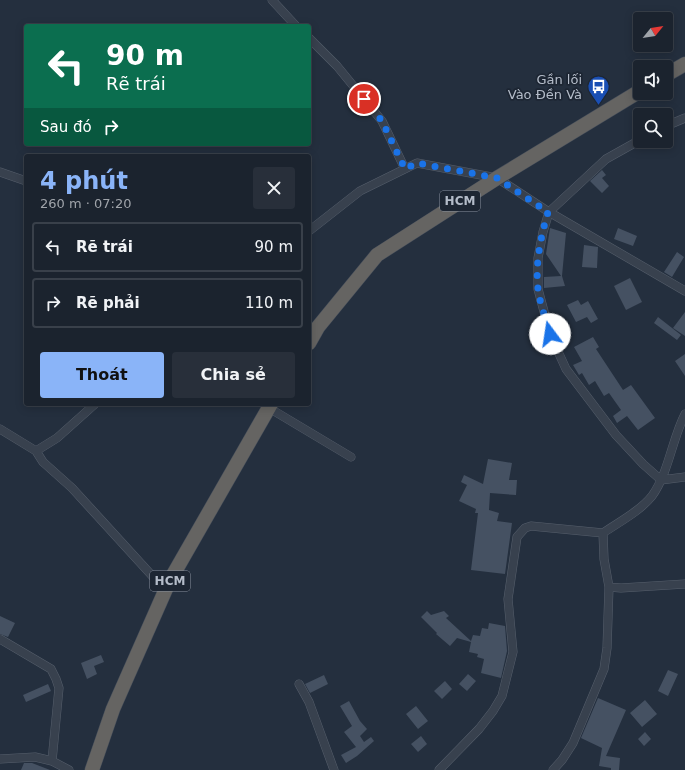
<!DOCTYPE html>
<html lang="vi">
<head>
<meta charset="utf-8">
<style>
  body { margin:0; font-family:"DejaVu Sans",sans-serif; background:#282f3a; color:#f1f3f6; height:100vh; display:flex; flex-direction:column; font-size:15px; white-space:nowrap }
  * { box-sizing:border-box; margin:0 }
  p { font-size:13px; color:#a0a4aa }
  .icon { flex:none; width:22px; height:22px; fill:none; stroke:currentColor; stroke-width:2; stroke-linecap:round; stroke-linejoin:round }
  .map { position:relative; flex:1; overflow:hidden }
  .panel { position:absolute; left:24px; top:154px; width:287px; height:252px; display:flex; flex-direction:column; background:#1b232e; border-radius:4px; box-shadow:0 2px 10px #0003,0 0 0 1px #39404a }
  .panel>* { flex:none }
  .banner { position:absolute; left:24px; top:24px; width:287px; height:122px; border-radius:4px; box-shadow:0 2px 10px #0003,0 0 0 1px #39404a; background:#0b6e4f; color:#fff; overflow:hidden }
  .needle { width:26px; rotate:60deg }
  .tools { position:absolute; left:633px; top:12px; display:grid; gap:8px }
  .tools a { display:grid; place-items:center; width:40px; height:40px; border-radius:4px; background:#1b232e; box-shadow:0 2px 10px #0003,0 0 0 1px #39404a; font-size:20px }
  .pin { position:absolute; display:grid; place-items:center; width:34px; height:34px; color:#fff; margin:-17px; border:2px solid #fff; border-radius:50%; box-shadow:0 1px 4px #0007 }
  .me { position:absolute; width:44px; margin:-22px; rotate:346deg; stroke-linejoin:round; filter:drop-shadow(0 0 3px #0008) }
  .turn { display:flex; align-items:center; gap:14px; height:84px; padding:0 16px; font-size:18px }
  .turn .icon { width:52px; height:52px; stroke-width:2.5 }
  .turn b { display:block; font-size:28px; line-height:34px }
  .then { display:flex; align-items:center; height:38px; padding:0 16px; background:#0003; gap:8px; font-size:15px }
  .round { display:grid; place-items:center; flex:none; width:42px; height:42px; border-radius:4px; background:#282f3a }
  .overview { display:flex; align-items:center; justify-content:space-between; height:68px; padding:0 16px }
  h1 { font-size:24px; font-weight:700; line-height:30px; color:#8ab4f8 }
  .primary-button { display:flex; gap:8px; margin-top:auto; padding:8px 16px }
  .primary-button a { flex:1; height:46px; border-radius:4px; background:#8ab4f8; color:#111; font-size:16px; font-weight:700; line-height:46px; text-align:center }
  .primary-button a+a { background:#282f3a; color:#f1f3f6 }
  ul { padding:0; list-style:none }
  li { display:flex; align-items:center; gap:12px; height:50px; margin:0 8px 6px; padding:0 8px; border:2px solid #39404a; border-radius:4px }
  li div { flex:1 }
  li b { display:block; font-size:15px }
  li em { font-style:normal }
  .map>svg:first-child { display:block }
</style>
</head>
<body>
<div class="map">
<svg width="685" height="770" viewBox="0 0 685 770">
  <rect width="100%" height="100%" fill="#242f3e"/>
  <path fill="#455162" d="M 602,170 L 606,175 L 602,178 L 609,186 L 602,193 L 590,181 Z
    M 550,228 L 566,233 L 562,276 L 565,286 L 544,288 L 544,277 L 561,276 L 546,254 Z
    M 618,228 L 637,236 L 633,246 L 614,239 Z
    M 584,245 L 598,247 L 597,268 L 582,267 Z
    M 677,252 L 684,257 L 672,277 L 664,272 Z
    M 630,278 L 642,302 L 626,310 L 614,286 Z
    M 578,300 L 581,305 L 588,301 L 598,319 L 591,323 L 587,317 L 576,322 L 567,305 Z
    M 685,312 L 685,336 L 673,328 Z
    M 658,317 L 681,335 L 677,340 L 654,323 Z
    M 593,337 L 599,347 L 596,349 L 623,390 L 631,385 L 655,418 L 638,430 L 627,416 L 617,423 L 613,416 L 621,410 L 609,393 L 604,396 L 595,381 L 589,385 L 582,373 L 579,375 L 573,365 L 582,361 L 574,347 Z
    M 685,354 L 685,376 L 675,361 Z
    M 488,459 L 512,463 L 509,480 L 517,480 L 516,495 L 490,493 L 489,510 L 499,513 L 497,521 L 512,523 L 505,574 L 471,570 L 478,513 L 475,513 L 476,509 L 459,501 L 467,485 L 461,482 L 464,475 L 483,484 Z
    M 427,611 L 431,615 L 444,611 L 449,616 L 446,618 L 471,641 L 473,635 L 480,636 L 482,628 L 488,629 L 489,623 L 505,626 L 507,651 L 501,678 L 481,673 L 484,659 L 477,657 L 478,654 L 469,652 L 471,642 L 457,638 L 450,646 L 436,634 L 437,633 L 421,617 Z
    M 0,616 L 15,623 L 8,637 L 0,634 Z
    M 101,655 L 104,662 L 94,666 L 97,674 L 87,679 L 81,663 Z
    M 668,670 L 678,674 L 668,696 L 658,691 Z
    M 468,674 L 476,681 L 467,691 L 459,684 Z
    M 324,675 L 328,684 L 310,693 L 305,684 Z
    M 445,681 L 452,689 L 442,699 L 434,691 Z
    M 48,684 L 51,691 L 26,702 L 23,695 Z
    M 598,698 L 626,710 L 606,756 L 620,758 L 619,770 L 611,770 L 611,768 L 599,766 L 602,748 L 581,738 Z
    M 645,700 L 657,714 L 642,727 L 630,713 Z
    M 349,701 L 360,721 L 367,729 L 360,736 L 364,742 L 371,737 L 374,741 L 357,756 L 346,763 L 341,755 L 356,747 L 344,732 L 352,726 L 340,706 Z
    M 416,706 L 428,721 L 418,729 L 406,714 Z
    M 645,732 L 651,739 L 644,746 L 638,739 Z
    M 421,736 L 427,744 L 418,752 L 411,744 Z
    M 24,763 L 32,763 L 50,770 L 21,770 Z"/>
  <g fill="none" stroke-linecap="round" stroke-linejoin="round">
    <defs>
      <path id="minor" d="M 272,0 L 296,26
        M 309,38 L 337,66 L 382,121 L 405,169
        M 666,126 L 685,118
        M 640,140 L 606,159 L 549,212 L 543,232 L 538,258 L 538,289 L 550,334 L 566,369 L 616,435 L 643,464 L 661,480 L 685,477
        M 0,172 L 26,181
        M 309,231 L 360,191 L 417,163 L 497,178 L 549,212 L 685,291
        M 95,404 L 57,438 L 36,451 L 43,462 L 72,488 L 166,591
        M 269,408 L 351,457
        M 0,429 L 36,451
        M 603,533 C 619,522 640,511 652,496 C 669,472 672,439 685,414
        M 0,639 L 51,669 L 56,679 L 59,688 L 52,761 L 35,757 L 0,759
        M 299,684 L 309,702 L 334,770
        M 52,761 L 69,770
        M 439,770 L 479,729 L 493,711 L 502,696 L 513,652 L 508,599 L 517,537 L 525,528 L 531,526 L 603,533 L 604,559 L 609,587 L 621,588 L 685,584
        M 553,770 L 562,760 L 573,743 L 604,669 L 607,648 L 609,587"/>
      <path id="trunk" d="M 666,75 L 685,64
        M 309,343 L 318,327 L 377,255 L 497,178 L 640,91
        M 92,770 L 113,709 L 169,582 L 271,404"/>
    </defs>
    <use href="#minor" stroke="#565f6c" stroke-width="9"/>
    <use href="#trunk" stroke="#434c59" stroke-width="15"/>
    <use href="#minor" stroke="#38414e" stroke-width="8"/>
    <use href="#trunk" stroke="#656462" stroke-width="14"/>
  </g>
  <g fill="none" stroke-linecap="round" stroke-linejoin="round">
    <path stroke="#1a73e8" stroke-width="7" stroke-dasharray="0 12.6" d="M 364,99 L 382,121 L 405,169 L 417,163 L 497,178 L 548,212 C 541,236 535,263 538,289 C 540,304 546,319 550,334"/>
  </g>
  <defs>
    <symbol id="bus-pin" viewBox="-11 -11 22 30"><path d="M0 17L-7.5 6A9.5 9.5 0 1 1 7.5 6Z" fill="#1a4fb4" stroke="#1d2633"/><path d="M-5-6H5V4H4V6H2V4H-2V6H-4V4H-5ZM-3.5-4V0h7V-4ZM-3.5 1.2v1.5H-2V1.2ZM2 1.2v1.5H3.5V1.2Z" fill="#fff"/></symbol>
  </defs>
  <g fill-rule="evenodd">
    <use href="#bus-pin" x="586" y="74" width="25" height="34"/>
  </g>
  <g text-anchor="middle" stroke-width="3.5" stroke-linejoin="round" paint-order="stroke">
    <g fill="#1d2633" stroke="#878f9c" stroke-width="1">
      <rect x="440" y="191" width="40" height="20" rx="3"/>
      <rect x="150" y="571" width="40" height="20" rx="3"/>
    </g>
    <g font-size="12" font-weight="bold" fill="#b4bcc9">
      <text x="460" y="205">HCM</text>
      <text x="170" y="585">HCM</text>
    </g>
    <g font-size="13" fill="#b4bcc9" stroke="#1d2633" text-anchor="end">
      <text x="582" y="84">Gần lối<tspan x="582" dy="15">Vào Đền Và</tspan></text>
    </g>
  </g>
</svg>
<div class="tools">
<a><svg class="needle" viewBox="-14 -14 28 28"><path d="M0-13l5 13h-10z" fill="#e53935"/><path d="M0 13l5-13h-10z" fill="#a0a4aa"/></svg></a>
<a><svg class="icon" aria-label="sound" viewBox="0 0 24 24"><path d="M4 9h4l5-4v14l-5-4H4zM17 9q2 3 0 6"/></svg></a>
<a><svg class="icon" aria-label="search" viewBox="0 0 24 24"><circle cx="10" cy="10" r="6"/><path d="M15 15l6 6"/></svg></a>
</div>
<div class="pin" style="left:364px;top:99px;background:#d93025"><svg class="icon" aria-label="arrive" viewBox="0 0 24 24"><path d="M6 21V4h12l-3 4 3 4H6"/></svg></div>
<svg class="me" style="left:550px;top:334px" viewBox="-20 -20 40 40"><circle r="19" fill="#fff"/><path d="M0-13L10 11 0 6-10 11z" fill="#1a73e8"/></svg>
<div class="banner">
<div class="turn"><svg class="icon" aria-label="left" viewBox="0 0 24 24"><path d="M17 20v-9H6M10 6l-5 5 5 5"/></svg><div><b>90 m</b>Rẽ trái</div></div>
<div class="then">Sau đó<svg class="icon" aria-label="right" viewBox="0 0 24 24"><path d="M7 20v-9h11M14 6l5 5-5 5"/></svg></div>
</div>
<section class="panel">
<div class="overview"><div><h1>4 phút</h1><p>260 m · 07:20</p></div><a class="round"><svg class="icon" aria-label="close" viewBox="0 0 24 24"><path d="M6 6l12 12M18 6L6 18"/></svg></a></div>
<ul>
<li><svg class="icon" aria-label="left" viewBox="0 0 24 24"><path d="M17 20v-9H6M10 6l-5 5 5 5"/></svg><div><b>Rẽ trái</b></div><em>90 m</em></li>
<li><svg class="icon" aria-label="right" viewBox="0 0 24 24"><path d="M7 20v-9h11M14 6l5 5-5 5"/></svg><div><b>Rẽ phải</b></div><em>110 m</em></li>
</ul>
<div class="primary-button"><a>Thoát</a><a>Chia sẻ</a></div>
</section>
</div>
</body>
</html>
